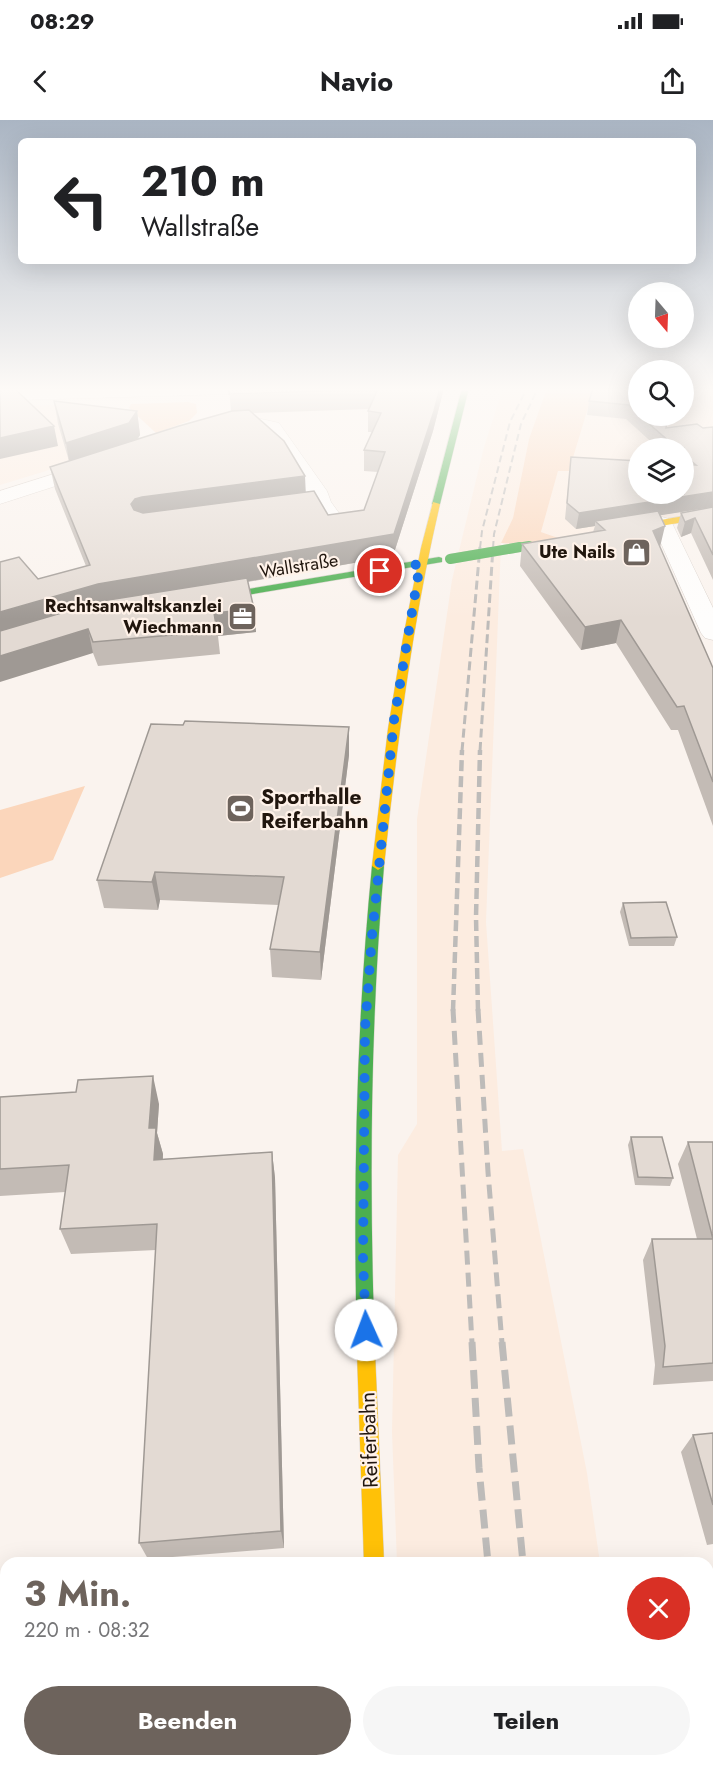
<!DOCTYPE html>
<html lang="de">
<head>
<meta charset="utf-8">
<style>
  body { margin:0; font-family:Jost,sans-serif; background:#f6f6f6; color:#202124; height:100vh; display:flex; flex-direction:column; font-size:22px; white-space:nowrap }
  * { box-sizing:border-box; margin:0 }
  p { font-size:20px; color:#757577 }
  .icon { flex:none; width:33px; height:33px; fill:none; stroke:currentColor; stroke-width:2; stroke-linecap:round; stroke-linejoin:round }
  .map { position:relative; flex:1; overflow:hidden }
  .side { position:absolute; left:0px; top:1437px; width:714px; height:210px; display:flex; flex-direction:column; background:#fff; border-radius:18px 18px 0 0; box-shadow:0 6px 24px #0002 }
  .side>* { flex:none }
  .hud { position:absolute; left:18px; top:18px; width:678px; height:126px; border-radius:9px; box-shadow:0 6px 24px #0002; background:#fff; color:#202124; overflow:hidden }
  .needle { width:39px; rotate:161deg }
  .fabs { position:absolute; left:628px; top:162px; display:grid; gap:12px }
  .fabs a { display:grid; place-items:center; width:66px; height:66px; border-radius:50%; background:#fff; box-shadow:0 6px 24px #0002; font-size:30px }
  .pin { position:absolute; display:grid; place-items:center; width:51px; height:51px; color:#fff; margin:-26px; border:3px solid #fff; border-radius:50%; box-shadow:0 2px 6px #0007 }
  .me { position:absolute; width:66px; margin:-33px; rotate:358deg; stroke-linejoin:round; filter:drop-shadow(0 0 4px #0008) }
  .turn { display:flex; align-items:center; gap:21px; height:126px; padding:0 24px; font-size:27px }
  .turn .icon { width:78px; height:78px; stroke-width:2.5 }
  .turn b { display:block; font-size:42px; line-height:51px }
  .round { display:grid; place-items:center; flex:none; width:63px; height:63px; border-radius:32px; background:#f6f6f6 }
  .head { display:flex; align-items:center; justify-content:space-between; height:102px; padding:0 24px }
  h1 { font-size:36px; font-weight:700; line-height:45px; color:#6d635c }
  .button { display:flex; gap:12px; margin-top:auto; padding:12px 24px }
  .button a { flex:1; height:69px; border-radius:36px; background:#6d635c; color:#fff; font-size:24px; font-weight:700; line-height:69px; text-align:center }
  .button a+a { background:#f6f6f6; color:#202124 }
  .status { display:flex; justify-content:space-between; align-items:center; height:42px; padding:0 30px; background:#fff; direction:ltr }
  .status svg { height:16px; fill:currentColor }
  header { display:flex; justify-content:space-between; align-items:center; height:78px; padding:0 24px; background:#fff; font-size:27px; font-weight:700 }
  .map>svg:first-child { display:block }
</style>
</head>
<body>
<div class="status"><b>08:29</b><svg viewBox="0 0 49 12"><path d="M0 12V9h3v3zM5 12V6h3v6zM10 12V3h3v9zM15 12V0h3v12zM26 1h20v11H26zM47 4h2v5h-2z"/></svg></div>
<header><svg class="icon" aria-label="back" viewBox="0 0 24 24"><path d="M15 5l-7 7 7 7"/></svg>Navio<svg class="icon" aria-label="share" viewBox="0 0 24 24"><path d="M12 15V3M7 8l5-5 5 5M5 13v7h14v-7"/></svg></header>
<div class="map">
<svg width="713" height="1647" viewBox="0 0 713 1647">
  <rect width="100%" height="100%" fill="#faf3ee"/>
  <path fill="#fcece0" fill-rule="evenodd" d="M 503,268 L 547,268 L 529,319 L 513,398 L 501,423 L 486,802 L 502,1031 L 523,1029 L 587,1353 L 600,1443 L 397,1443 L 392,1312 L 398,1035 L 417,1004 L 417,699 L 452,460 L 484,327 Z
    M 594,268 L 639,296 L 684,296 L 684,268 L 713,268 L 713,394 L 564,420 L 541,412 L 558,351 L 569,351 ZM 639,328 L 684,328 L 684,374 L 639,374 Z
    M 85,284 L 100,287 L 136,314 L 46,351 L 0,365 L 0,291 L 25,286 Z
    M 6,1625 L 6,1641 L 366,1641 L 366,1647 L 0,1647 L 0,1626 Z
    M 406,1641 L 636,1641 L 638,1647 L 407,1647 Z"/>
  <path fill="#fbd6bb" d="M 547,268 L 594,268 L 569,351 L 558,351 L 541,412 L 564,420 L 529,425 L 501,423 L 513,398 L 529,319 Z
    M 188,282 L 196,284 L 197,293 L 189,301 L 156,313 L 129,288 L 131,284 Z
    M 85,666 L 53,740 L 0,758 L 0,690 Z"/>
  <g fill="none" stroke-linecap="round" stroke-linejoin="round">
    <defs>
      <path id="street" d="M 72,268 L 277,268 L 269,273 L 19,280 L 0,284 L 0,274 L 19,270 Z
        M 257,298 L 279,303 L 327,371 L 331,382 L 339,393 L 336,397 L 322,397 L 267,311 C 249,306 232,312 215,308 L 212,304 L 215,300 Z
        M 95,341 L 102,343 L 105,347 L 102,351 L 0,384 L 0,371 Z
        M 662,397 L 669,399 L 672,403 L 713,488 L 713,520 L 705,518 L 701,513 L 652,403 L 655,399 Z
        M 708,1479 L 713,1479 L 713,1531 L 708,1533 Z
        M 352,1641 L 408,1641 L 410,1647 L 352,1647 Z"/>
      <path id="fast" d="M 462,268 L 469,268 L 440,384 L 436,386 L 432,384 Z
        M 439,437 L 442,438 L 442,442 L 206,482 L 201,479 L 206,476 Z
        M 378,742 L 384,746 C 370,908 369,1070 375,1232 L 373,1238 L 366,1241 L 359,1238 L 357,1232 C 353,1069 356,908 372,746 Z"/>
      <path id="slow" d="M 433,382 L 440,384 C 412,503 397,624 384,746 L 378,750 L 372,746 L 388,609 L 403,518 L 421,428 Z
        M 713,391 L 713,397 L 620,413 L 616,410 L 620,407 Z
        M 366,1223 L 373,1226 L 375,1232 L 384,1443 L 364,1443 L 357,1232 L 359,1226 Z"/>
    </defs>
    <use href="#street" stroke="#d8d0ca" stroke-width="1"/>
    <use href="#fast" stroke="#d8d0ca" stroke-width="1"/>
    <use href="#slow" stroke="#d8d0ca" stroke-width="1"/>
    <use href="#street" fill="#fefdfc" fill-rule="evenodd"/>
    <use href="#fast" fill="#4caf50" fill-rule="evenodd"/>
    <use href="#slow" fill="#ffc107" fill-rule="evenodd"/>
    <path stroke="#bdbbb9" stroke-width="2" stroke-dasharray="7 4" stroke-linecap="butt" d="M 480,428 L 482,411 L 510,302 L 527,268
      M 493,428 L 494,414 L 521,304 L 538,268"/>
    <path stroke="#bdbbb9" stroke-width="3" stroke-dasharray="9 4.5" stroke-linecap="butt" d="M 462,631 L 480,427
      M 480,631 L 493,427"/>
    <path stroke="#bdbbb9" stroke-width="4.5" stroke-dasharray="11 5" stroke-linecap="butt" d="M 453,891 L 462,630
      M 478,891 L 476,797 L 480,630"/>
    <path stroke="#bdbbb9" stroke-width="5" stroke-dasharray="14 8" stroke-linecap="butt" d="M 453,889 L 472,1223
      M 478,889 L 488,1052 L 502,1223"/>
    <path stroke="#bdbbb9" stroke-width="7" stroke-dasharray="19 9" stroke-linecap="butt" d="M 472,1222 L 479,1348 L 488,1443
      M 502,1222 L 523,1443
      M 508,1641 L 509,1647
      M 547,1641 L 547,1647"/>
    <defs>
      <path id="fast-bridge-far1" d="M 512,428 L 529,425"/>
      <path id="fast-bridge" d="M 450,439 L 520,427"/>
    </defs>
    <use href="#fast-bridge-far1" stroke="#d8d0ca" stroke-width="8" stroke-linecap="butt"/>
    <use href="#fast-bridge" stroke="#d8d0ca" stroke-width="10" stroke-linecap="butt"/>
    <use href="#fast-bridge-far1" stroke="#4caf50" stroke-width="8"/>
    <use href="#fast-bridge" stroke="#4caf50" stroke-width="10"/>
  </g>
  <path fill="#c3bbb5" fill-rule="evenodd" d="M 229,268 L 444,268 L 433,311 L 393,436 L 248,462 L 256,512 L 218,516 L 220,534 L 98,546 L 93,533 L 38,459 L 86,446 L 55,369 L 50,347 L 69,341 L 58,304 L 54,281 L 137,291 L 140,315 L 137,319 L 231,291 ZM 369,289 L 368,291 L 368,312 L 372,312 L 364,330 L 364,351 L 378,352 L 364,390 L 328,395 L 305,372 L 252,293 Z
    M 639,268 L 639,296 L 668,296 L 666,308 L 703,308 L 713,307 L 713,387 L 660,395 L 660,427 L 713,548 L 713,706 L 678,610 L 671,610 L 616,523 L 581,530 L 520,446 L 522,424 L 593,412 L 595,406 L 576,409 L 565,399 L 571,337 L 684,374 L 684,328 L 658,328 L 626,299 L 587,295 L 589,281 Z
    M 713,387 L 713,460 L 691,413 L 681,417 L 677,408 L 681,393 Z
    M 183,605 L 349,607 L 349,635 L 321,860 L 272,857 L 270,829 L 279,785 L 160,780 L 158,790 L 104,788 L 97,760 Z
    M 623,783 L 677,817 L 674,826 L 629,826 L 620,792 Z
    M 0,977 L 159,984 L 157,1013 L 163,1034 L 163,1039 L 272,1032 L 275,1058 L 284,1428 L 148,1439 L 139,1423 L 156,1130 L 71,1134 L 60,1109 L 65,1072 L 0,1076 Z
    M 631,1017 L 673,1058 L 670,1066 L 635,1065 L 628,1025 Z
    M 688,1022 L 713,1022 L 713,1261 L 653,1265 L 655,1245 L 643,1140 L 652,1119 L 697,1119 L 678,1044 Z
    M 713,1313 L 713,1424 L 707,1425 L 681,1332 L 693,1315 Z
    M 713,1618 L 713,1647 L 708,1627 L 708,1621 Z
    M 434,1641 L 465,1641 L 465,1643 L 463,1646 L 434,1647 Z
    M 582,1641 L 606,1641 L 582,1643 Z"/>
  <path fill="#9f9994" d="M 440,268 L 444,268 L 433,311 L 393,436 L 103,487 L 0,517 L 0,492 L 98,464 L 394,414 Z
    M 137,291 L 140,315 L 133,327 L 70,347 L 66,323 Z
    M 54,306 L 58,326 L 0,339 L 0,318 Z
    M 305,356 L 306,377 L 138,401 L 131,384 L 135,379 L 142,377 Z
    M 713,372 L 713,387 L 599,405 L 595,401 L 595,406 L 576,409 L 579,393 Z
    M 695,398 L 691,413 L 681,417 L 685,402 Z
    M 665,406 L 660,427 L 653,411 Z
    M 254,489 L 256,512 L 218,516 L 214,493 Z
    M 621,500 L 616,523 L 581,530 L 585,507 Z
    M 88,509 L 93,533 L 0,562 L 0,536 Z
    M 349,607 L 349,635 L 321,860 L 320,832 Z
    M 155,752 L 160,780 L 158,790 L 152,762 Z
    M 153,956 L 159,984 L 157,1013 L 163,1034 L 161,1066 L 154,1040 L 149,1008 Z
    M 272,1032 L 275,1058 L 284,1428 L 281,1411 Z"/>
  <path fill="#e3dad3" stroke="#9f9994" stroke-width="1.5" d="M 0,268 L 14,268 L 54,306 L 0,318 Z
    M 229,268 L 440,268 L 434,291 L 394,414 L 98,464 L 0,492 L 0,442 L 19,437 L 38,459 L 90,445 L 50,347 L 179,306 L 232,291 L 249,290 L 284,321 L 305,356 L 142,377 L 135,379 L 131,384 L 134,390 L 143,393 L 314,371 L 328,395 L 364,390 L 385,332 L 364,330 L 381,293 L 368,291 L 378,269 L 229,274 Z
    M 593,268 L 639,268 L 639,294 L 629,285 L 589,281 Z
    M 54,281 L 137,291 L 129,303 L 66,323 Z
    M 640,296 L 668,296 L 666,308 L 697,304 L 703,308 L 713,307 L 713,372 L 579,393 L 567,383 L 571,337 L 639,341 L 639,374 L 684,374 L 684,344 L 696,345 L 684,335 L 684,328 L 677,328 Z
    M 713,387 L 713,435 L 695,398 L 685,402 L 681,393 Z
    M 658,391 L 665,406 L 653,411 L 713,548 L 713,662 L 684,586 L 677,587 L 621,500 L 585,507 L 522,424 L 605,410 L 595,401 Z
    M 247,458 L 254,489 L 214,493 L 217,511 L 93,522 L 88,509 L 0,536 L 0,511 L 102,481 Z
    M 185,601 L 349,607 L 320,832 L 270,829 L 284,757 L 155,752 L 152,762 L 97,760 L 151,604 L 183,605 Z
    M 666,782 L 677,817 L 631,818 L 623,783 Z
    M 153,956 L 149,1008 L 156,1008 L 154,1040 L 272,1032 L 281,1411 L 139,1423 L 157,1104 L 60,1109 L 69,1045 L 0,1049 L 0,977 L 76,972 L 78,960 Z
    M 631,1017 L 662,1017 L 673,1058 L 638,1057 Z
    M 688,1022 L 713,1022 L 713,1243 L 663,1247 L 665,1226 L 652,1119 L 713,1119 Z
    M 713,1313 L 713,1385 L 693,1315 Z
    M 435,1641 L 465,1641 L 465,1643 L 435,1645 Z"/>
  <linearGradient id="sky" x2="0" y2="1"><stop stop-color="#aab5c3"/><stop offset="0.54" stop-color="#fdfaf7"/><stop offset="1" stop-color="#fdfaf7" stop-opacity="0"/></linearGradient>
  <rect width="713" height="499" fill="url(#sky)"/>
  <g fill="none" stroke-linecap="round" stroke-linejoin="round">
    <path stroke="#1a73e8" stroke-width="10" stroke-dasharray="0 18" d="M 366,1210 L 363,1140 L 365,909 L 372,816 L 394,600 L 420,444 L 380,451"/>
  </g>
  <defs>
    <symbol id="shop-square" viewBox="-11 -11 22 22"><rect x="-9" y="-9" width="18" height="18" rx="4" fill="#6d635c" stroke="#fff2e9"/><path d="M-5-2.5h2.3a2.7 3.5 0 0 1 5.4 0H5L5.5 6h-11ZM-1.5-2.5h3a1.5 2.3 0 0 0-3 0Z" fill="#fff"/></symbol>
    <symbol id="office-square" viewBox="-11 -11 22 22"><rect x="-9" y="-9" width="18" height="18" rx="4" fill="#6d635c" stroke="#fff2e9"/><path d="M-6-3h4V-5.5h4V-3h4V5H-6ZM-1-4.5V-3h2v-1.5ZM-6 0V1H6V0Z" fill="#fff"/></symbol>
    <symbol id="stadium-square" viewBox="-11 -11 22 22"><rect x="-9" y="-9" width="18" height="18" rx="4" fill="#6d635c" stroke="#fff2e9"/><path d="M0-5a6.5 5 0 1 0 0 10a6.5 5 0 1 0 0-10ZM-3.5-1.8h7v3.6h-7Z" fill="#fff"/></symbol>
  </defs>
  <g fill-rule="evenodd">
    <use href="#shop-square" x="620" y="416" width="33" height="33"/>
    <use href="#office-square" x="226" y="480" width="33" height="33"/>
    <use href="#stadium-square" x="224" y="672" width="33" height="33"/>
  </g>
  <g text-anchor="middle" stroke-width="4.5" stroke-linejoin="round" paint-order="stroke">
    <g font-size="18" font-weight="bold" fill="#21160e" stroke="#fff2e9" text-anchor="end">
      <text x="615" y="438">Ute Nails</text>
      <text x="222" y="492">Rechtsanwaltskanzlei<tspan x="222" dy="21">Wiechmann</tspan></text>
    </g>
    <g font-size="18" fill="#21160e" stroke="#fff2e9">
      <text transform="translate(299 446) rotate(-9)" y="6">Wallstraße</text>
    </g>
    <g font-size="21" font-weight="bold" fill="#21160e" stroke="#fff2e9" text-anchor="start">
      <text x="261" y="684">Sporthalle<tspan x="261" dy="24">Reiferbahn</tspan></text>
    </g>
    <g font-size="21" fill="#21160e" stroke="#fff2e9">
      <text transform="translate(369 1320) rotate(-92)" y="7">Reiferbahn</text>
    </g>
  </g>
</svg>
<div class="fabs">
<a><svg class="needle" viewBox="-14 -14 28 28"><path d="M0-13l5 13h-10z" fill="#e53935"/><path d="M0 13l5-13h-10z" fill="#757577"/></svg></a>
<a><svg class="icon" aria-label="search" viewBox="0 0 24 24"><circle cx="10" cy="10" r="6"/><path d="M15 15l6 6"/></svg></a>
<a><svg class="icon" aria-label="layers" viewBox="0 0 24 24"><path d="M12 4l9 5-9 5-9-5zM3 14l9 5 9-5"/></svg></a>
</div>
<div class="pin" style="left:380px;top:451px;background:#d93025"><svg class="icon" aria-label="arrive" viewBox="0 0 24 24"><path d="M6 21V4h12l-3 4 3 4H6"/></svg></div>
<svg class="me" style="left:366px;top:1210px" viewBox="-20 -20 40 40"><circle r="19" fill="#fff"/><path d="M0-13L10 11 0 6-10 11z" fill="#1a73e8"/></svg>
<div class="hud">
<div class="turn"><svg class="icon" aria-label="left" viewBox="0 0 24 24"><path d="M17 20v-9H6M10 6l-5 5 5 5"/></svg><div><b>210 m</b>Wallstraße</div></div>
</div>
<section class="side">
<div class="head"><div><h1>3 Min.</h1><p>220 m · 08:32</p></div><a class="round" style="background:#d93025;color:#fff"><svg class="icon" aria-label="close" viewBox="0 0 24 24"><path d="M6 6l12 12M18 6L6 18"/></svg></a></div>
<div class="button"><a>Beenden</a><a>Teilen</a></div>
</section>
</div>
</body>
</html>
